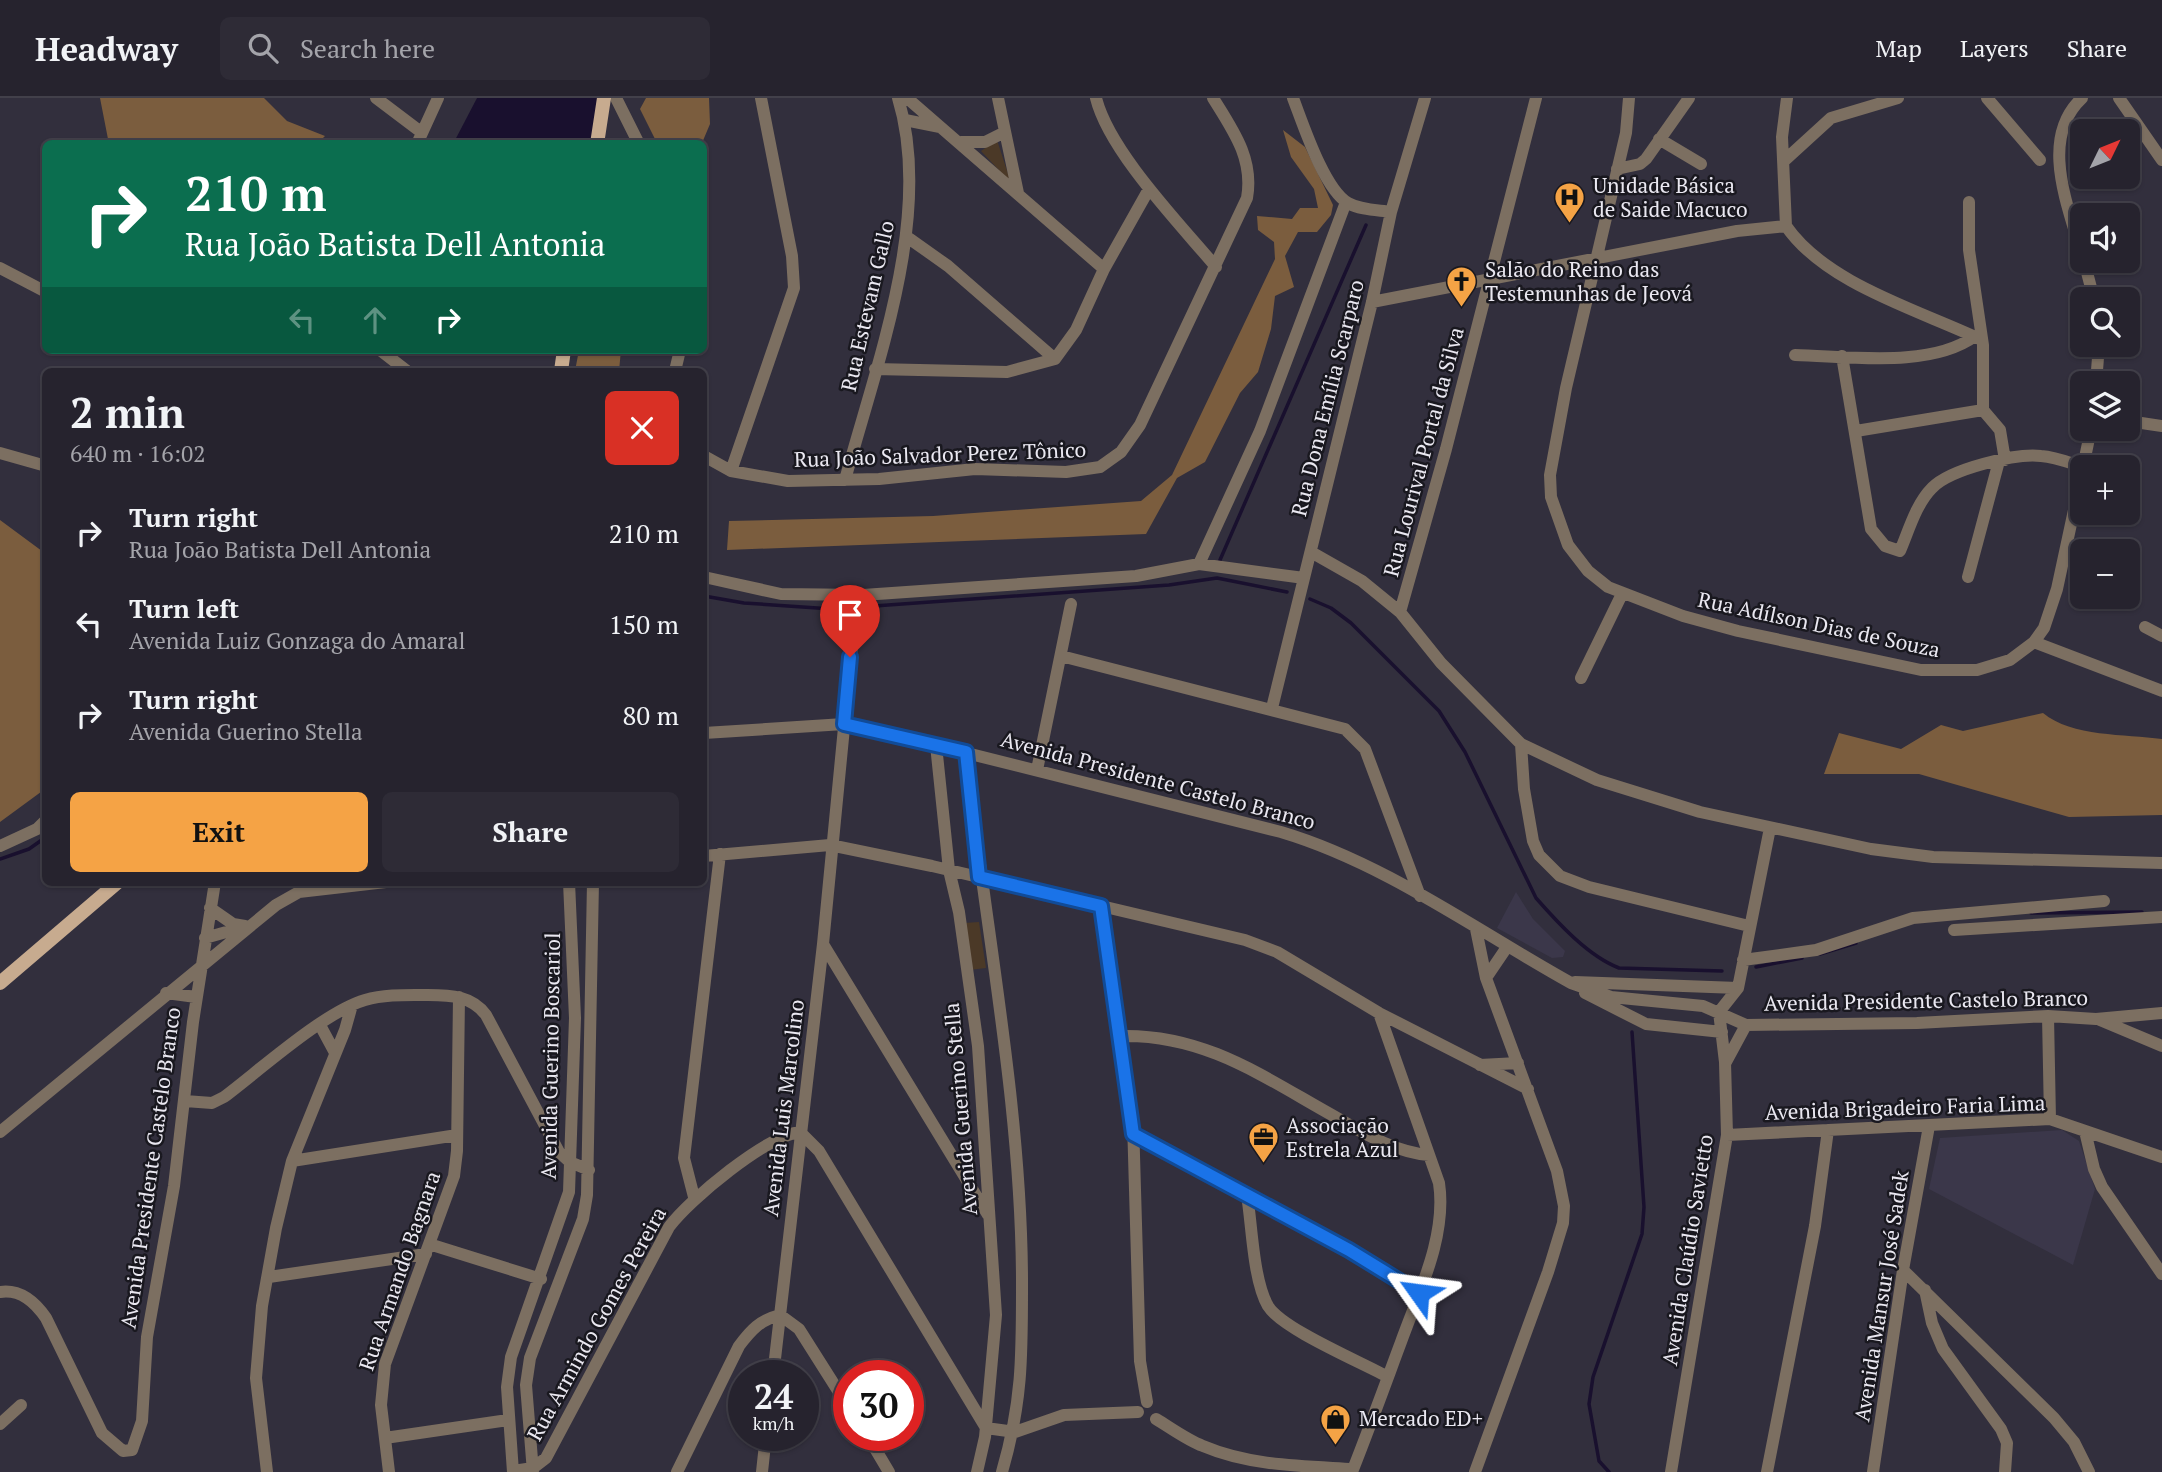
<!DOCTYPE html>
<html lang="en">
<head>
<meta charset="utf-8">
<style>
  body { margin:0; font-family:"PT Serif",serif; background:#2e2b36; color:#f1f3f6; height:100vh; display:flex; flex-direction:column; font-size:26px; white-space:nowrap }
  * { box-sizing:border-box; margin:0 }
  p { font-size:23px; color:#a4a4aa }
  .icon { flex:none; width:38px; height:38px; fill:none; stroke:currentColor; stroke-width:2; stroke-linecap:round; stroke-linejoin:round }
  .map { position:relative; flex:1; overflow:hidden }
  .panel { position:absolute; left:42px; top:270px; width:665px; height:518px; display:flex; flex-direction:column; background:#26232e; border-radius:10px; box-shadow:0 2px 5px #0004,0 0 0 2px #42404a }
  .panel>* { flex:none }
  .hud { position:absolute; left:42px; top:42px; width:665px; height:214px; border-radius:10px; box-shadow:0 2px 5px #0004,0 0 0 2px #42404a; background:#0b6e4f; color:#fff; overflow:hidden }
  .needle { width:46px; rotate:47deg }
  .controls { position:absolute; left:2070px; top:21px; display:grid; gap:14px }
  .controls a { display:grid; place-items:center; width:70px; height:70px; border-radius:10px; background:#26232e; box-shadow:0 2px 5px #0004,0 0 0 2px #42404a; font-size:35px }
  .speed { position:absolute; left:728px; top:1262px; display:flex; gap:14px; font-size:35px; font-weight:700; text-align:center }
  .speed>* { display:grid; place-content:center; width:91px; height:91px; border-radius:50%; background:#26232e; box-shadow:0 2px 5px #0004,0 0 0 2px #42404a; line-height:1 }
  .speed small { font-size:18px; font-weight:400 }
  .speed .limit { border:10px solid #d22; background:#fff; color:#111 }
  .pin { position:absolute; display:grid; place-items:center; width:60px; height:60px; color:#fff; margin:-72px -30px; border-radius:50% 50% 50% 0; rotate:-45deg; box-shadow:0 0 7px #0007 }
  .pin .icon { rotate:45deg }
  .me { position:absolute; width:77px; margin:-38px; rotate:301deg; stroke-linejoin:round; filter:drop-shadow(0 0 5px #0008) }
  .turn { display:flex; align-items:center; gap:24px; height:147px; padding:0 28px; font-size:32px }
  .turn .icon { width:91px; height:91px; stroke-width:2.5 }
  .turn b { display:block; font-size:49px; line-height:60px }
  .lanes { display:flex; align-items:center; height:66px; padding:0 28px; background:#0003; justify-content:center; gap:35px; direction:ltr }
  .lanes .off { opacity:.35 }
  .round { display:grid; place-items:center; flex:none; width:74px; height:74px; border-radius:10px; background:#2e2b36 }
  .headline { display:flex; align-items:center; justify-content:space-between; height:119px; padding:0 28px }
  h1 { font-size:42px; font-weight:700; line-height:52px }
  .action { display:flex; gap:14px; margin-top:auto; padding:14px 28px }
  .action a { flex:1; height:80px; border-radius:10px; background:#f5a345; color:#111; font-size:28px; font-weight:700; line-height:80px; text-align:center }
  .action a+a { background:#2e2b36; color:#f1f3f6 }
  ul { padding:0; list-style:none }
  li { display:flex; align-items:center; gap:21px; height:91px; padding:0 28px }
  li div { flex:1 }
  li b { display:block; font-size:26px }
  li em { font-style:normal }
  header { display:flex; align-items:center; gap:42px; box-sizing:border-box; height:98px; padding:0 35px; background:#26232e; border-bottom:2px solid #42404a }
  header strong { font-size:33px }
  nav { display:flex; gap:38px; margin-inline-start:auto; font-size:24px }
  .search { width:490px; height:63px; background:#2e2b36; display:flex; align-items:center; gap:18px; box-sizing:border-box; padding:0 24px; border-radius:10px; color:#a4a4aa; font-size:26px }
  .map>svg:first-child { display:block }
</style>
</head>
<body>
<header>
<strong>Headway</strong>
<div class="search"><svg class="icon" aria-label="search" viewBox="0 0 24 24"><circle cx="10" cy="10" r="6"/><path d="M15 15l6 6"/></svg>Search here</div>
<nav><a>Map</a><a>Layers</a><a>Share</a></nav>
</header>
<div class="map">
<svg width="2162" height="1374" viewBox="0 0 2162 1374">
  <rect width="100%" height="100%" fill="#322f3d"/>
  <path fill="#3b374a" d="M 1516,794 L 1533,821 L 1565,853 L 1563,859 L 1552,860 L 1497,830 Z
    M 2062,1032 L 2079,1043 L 2095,1091 L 2073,1167 L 1929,1091 L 1940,1040 Z"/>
  <path fill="#4b3927" d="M 997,42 L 1011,85 L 981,53 Z
    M 979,824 L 986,870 L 969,872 L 964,825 Z"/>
  <path fill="#7b5d3e" d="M 100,0 L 264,0 L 287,23 L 325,38 L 317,46 L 146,46 L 108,41 Z
    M 646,0 L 709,0 L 710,26 L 702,45 L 657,45 L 640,11 Z
    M 1283,32 L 1305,49 L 1333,107 L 1331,117 L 1317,134 L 1298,134 L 1285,158 L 1294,189 L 1275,198 L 1271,231 L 1258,274 L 1240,295 L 1205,364 L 1177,380 L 1146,436 L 727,452 L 729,423 L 933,418 L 1141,403 L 1172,377 L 1275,161 L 1274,144 L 1258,132 L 1257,118 L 1292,121 L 1300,110 L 1318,110 L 1314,91 L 1291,59 Z
    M 579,252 L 621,252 L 619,273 L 575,273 Z
    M 0,422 L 46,456 L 45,691 L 0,724 Z
    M 2043,615 C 2072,639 2125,636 2162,641 L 2162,717 L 2069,719 L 1919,676 L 1824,676 L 1839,635 L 1901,651 L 1941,627 L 1963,633 Z"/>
  <path fill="#19102e" d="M 477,0 L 600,0 L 592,45 L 453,46 Z"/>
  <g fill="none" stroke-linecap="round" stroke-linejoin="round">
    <path stroke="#19102e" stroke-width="3.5" d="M 1220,462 L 1366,127
      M 704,498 L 744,505 L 832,511 L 1169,487 L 1217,480 L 1287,494
      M 1310,501 L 1331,510 L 1351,525 L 1439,613 L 1465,654 L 1536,800 C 1558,825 1588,858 1619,870 L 1722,873
      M 0,761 L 29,751 L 46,739
      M 2031,815 L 2142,814
      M 1820,856 L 1856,845
      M 1756,869 L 1802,860
      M 1609,1374 L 1599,1363 L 1589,1306 L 1593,1279 L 1642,1136 L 1644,1109 L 1632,934"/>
    <path stroke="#7c6f61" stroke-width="12" d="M 376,0 L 421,34
      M 616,0 L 639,46
      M 907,0 L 1104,171
      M 998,0 L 1018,95
      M 1096,0 C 1109,53 1180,126 1216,169
      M 1293,0 C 1303,26 1324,91 1348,105 C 1360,112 1378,112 1391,114
      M 1629,0 L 1626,35 L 1566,290 L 1550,377 L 1551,399 L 1568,447 L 1588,473 L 1608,489 L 1683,518 L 1738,533 L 1921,572 L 1977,572 L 2010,562 L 2034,544 L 2044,530 L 2057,491 L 2082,375
      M 1987,0 L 2040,62
      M 2082,0 C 2038,41 2069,109 2082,158
      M 2119,0 L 2162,62
      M 905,22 L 940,29
      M 1659,41 L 1701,66
      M 961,44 L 985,44 L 1003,35
      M 417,46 L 438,0
      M 1785,62 L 1831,20 L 1898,0
      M 1617,71 L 1640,66 L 1646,61 L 1689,0
      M 1969,104 L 1969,152 L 1983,247 L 1983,312 L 2000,332 L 2005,362
      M 1786,128 C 1826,186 1919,212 1982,242
      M 1786,128 L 1782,39 L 1787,0
      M 907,139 L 948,168 L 1055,261
      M 2084,163 L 2094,201
      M 0,170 L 46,194
      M 1372,204 L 1737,133 L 1786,128
      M 380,252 L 407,273
      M 1795,257 C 1847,258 1930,271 1975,238
      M 1842,258 L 1871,431 L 1885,448 L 1900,453 C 1909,432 1916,406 1932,390 C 1950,371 2016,355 2041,358 C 2056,359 2070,365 2083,369
      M 875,271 L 1007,274 L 1055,261 L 1076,232 L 1104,171 L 1149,91
      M 675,273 L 680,252
      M 2096,285 L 2099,247
      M 2128,323 L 2162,328
      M 1856,333 L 1983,312
      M 0,355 L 46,368
      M 704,358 L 731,373 L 788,383 L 879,381 L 975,371 L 1066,374 L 1100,369 L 1121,354 L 1140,327 L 1247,100 C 1254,61 1233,32 1213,0
      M 2083,369 L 2091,331
      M 731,373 L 794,190 L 792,158 L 761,0
      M 845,382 C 876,267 934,117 898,0
      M 1311,454 L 1362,483 L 1400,514 L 1441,565 L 1521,646 L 1597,682 L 1700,714 L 1871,751 L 1933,759 L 2162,765
      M 1199,466 L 1260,333 L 1346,104
      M 704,479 L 781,496 L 863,497 L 1136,478 L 1199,466 L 1304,480
      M 1968,479 L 1999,363
      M 1400,514 L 1446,351 L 1536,0
      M 2145,529 L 2162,538
      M 2034,544 L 2162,593
      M 1061,558 L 1345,631 L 1365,651 L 1420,798
      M 1581,580 L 1622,496
      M 1272,610 L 1372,204 L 1391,114 L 1425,0
      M 704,635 L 844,626 L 863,629 L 1281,734 C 1385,765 1477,833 1571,885 L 1611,899 L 1703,908 L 1746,927 L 1917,925 L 2048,918 L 2096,921 L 2162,915
      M 1521,646 L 1524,691 L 1533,743 L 1539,757 L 1560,778 L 1589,789 L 1749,828
      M 936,647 L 949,772 L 959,814 L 978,948 L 996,1217 L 985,1339 L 977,1374
      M 966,654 C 985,830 1021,1004 1022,1180 C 1022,1255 1023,1302 1002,1374
      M 1037,672 L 1071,506
      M 0,748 L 37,731 L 46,722
      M 704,758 L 830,747 L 932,768 L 1245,842 L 1277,854 L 1379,915 L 1528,991
      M 1101,808 L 1133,1023 L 1140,1263 L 1147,1304
      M 210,810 L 233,826 L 245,828
      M 1954,832 L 2162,819
      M 205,840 L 244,829
      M 823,846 L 988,1117
      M 1743,862 L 1816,852 L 1913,820 L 2104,803
      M 1486,880 L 1507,849
      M 1575,884 L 1738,890
      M 166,895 L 196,899
      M 1585,895 L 1646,926 L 1722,934
      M 2048,918 L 2050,1021
      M 2100,922 L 2162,948
      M 320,927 L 334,953
      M 1121,938 C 1207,936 1266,981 1339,1021 C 1367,1037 1396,1054 1429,1057
      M 1726,964 L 1746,927
      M 1480,967 L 1518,965
      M 185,1003 L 212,1005 L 224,999 C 260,972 324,914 365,902 C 385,896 407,897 428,897 C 451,897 472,898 486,917 L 559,1054 L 570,1064 L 589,1072
      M 2085,1033 L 2094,1071 L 2102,1089 L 2162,1176
      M 0,1034 L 276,807 L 299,794 L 386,784
      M 1133,1036 L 1349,1152 L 1419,1195
      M 1727,1037 L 2050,1021 L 2162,1059
      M 292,1063 L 457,1037
      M 1247,1097 C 1252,1127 1253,1182 1268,1208 C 1282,1231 1361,1264 1388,1279
      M 694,1099 L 684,1060 L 720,756
      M 429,1146 L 541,1181
      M 1903,1172 L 2054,1320 L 2074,1344 L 2089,1374
      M 269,1179 L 426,1156
      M 1925,1192 L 1932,1225 L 1943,1251 L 2001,1331 L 2007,1345 L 2005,1374
      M 0,1194 C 21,1191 35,1204 46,1220 L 102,1335 L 123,1353 L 132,1352 L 142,1323 L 147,1239 L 174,1088 L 193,924 L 215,784
      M 773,1278 L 823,846 L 853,537
      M 1156,1321 C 1171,1330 1187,1342 1203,1348 C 1250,1368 1303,1368 1353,1371
      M 0,1326 L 21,1307
      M 867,1337 L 889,1374
      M 385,1340 L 508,1322
      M 513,1373 L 533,1370 L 546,1360 L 669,1129 C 690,1101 766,1038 800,1034 L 819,1053 L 986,1330 L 1015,1334 L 1064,1317 L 1138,1314
      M 267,1374 L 256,1280 L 262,1208 L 276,1130 L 292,1063 L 345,932 L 352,907
      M 389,1374 L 381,1307 L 385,1266 L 454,1078 L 457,1053 L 459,899
      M 513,1374 L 507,1289 L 511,1259 L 569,1094 L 575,920 L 569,784
      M 533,1374 L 526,1287 L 530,1260 L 583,1121 L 587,1097 L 593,784
      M 677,1374 L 739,1248 C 751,1232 760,1222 780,1217 L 799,1231 L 849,1310
      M 762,1374 L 766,1337
      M 1352,1374 C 1369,1331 1385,1287 1401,1244 C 1419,1194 1447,1138 1439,1085 L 1379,915
      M 1475,1374 L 1548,1174 L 1563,1125 L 1564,1108 L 1557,1073 L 1486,880 L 1476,831
      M 1671,1374 L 1727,1037 L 1725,964 L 1719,914 L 1738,890 L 1770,730
      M 1767,1374 L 1815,1128 L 1828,1032
      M 1873,1374 L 1903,1172 L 1929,1028"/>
    <path stroke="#c7ab8f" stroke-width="14" d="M 597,46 L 604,0
      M 561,273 L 564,252
      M 0,885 L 118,784"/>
  </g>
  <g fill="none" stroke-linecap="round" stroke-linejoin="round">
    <defs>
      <path id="route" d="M 850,559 L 844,626 L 966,654 L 979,779 L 1101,808 L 1133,1036 L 1349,1152 L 1419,1195"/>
    </defs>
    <use href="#route" stroke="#114b97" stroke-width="18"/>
    <use href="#route" stroke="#1a73e8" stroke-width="12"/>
  </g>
  <defs>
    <symbol id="hospital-pin" viewBox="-11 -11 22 30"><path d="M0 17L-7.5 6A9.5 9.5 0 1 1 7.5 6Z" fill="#f5a345" stroke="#19181f"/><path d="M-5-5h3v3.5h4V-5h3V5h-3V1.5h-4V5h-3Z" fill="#111"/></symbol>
    <symbol id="church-pin" viewBox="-11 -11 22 30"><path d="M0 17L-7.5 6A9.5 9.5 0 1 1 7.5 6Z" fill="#f5a345" stroke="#19181f"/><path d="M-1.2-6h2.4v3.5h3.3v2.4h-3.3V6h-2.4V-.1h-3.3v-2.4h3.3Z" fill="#111"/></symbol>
    <symbol id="office-pin" viewBox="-11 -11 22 30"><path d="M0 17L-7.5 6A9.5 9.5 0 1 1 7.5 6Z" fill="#f5a345" stroke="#19181f"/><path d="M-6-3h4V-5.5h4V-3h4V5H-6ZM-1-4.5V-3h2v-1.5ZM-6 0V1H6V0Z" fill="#111"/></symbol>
    <symbol id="shop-pin" viewBox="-11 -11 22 30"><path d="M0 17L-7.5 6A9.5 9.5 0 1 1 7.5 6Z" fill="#f5a345" stroke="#19181f"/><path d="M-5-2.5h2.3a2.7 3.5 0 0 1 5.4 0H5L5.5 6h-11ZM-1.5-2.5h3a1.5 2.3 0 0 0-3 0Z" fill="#111"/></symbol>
  </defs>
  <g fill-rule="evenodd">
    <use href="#hospital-pin" x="1552" y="82" width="35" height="47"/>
    <use href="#church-pin" x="1444" y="166" width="35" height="47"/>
    <use href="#office-pin" x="1246" y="1022" width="35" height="47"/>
    <use href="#shop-pin" x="1318" y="1304" width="35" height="47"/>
  </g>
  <g text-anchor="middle" stroke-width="5" stroke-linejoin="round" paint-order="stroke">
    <g font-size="21" fill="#eae8f1" stroke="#19181f" text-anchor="start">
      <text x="1593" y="95">Unidade Básica<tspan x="1593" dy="24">de Saide Macuco</tspan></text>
      <text x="1485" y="179">Salão do Reino das<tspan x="1485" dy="24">Testemunhas de Jeová</tspan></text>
      <text x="1286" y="1035">Associação<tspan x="1286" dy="24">Estrela Azul</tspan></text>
      <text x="1359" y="1328">Mercado ED+</text>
    </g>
    <g font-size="21" fill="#eae8f1" stroke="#19181f">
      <text transform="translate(868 208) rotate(-77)" y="7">Rua Estevam Gallo</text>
      <text transform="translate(1328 300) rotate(-76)" y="7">Rua Dona Emília Scarparo</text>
      <text transform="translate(1424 354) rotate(-75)" y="7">Rua Lourival Portal da Silva</text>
      <text transform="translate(940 357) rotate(-2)" y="7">Rua João Salvador Perez Tônico</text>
      <text transform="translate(1819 527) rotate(12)" y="7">Rua Adílson Dias de Souza</text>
      <text transform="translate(1158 683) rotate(15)" y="7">Avenida Presidente Castelo Branco</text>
      <text transform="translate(1926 903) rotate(-1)" y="7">Avenida Presidente Castelo Branco</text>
      <text transform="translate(551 958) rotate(-89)" y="7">Avenida Guerino Boscariol</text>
      <text transform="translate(784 1010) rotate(-83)" y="7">Avenida Luis Marcolino</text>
      <text transform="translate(1905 1010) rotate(-2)" y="7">Avenida Brigadeiro Faria Lima</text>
      <text transform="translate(961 1011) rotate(-95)" y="7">Avenida Guerino Stella</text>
      <text transform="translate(151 1070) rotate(-82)" y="7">Avenida Presidente Castelo Branco</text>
      <text transform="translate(1688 1152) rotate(-81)" y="7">Avenida Claúdio Savietto</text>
      <text transform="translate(400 1173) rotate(-71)" y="7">Rua Armando Bagnara</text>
      <text transform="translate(1882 1198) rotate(-81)" y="7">Avenida Mansur José Sadek</text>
      <text transform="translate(597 1226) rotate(-61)" y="7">Rua Armindo Gomes Pereira</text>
    </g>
  </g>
</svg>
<div class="controls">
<a><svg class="needle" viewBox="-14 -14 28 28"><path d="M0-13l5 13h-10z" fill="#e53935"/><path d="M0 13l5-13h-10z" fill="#a4a4aa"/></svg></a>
<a><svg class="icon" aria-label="sound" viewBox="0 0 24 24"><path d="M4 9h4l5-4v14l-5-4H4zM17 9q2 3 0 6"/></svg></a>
<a><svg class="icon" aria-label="search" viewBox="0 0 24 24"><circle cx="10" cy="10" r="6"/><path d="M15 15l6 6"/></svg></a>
<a><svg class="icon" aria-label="layers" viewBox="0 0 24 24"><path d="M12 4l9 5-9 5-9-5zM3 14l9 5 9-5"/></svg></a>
<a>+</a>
<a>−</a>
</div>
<div class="speed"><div>24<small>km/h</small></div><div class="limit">30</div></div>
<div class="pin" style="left:850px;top:559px;background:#d93025"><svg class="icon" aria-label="arrive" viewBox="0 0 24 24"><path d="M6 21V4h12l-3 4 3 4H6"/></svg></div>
<svg class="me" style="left:1419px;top:1195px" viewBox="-20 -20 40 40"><path d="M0-17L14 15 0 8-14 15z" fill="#1a73e8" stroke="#fff" stroke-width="4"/></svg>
<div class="hud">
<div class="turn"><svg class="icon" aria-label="right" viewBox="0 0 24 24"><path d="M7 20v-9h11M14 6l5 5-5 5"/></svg><div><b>210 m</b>Rua João Batista Dell Antonia</div></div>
<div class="lanes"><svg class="icon off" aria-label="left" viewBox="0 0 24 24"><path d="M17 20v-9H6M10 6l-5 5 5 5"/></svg><svg class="icon off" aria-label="ahead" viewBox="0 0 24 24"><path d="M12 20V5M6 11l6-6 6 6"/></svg><svg class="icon" aria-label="right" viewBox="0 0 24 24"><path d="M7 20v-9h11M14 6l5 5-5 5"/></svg></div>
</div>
<section class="panel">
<div class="headline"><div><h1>2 min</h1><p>640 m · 16:02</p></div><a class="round" style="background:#d93025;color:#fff"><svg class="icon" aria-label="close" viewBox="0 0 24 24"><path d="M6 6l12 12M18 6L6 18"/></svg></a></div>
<ul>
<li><svg class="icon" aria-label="right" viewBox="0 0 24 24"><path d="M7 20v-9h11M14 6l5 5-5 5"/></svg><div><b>Turn right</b><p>Rua João Batista Dell Antonia</p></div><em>210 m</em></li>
<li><svg class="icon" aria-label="left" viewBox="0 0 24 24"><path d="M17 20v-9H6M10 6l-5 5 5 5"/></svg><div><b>Turn left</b><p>Avenida Luiz Gonzaga do Amaral</p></div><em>150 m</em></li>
<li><svg class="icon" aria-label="right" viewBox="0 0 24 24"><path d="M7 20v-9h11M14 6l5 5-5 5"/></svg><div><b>Turn right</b><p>Avenida Guerino Stella</p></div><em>80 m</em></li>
</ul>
<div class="action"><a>Exit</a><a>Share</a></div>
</section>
</div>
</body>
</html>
